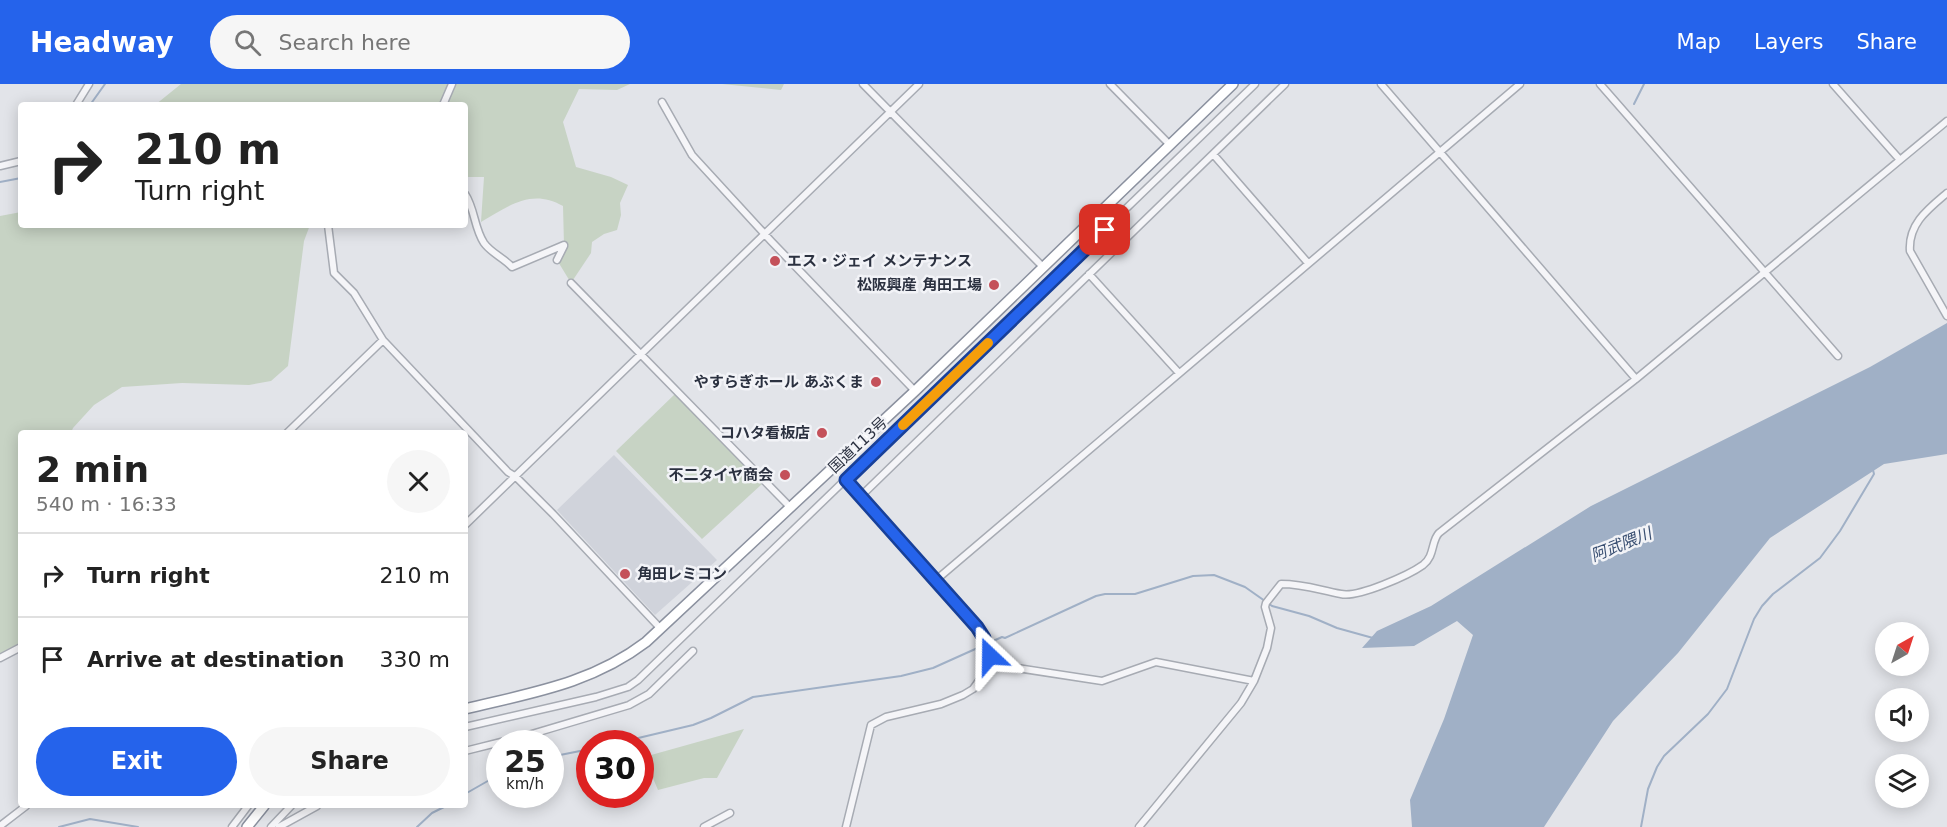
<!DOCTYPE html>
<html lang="en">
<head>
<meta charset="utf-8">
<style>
  body { margin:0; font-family:"DejaVu Sans","Noto Sans JP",sans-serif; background:#f6f6f6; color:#222; height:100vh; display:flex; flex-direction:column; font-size:22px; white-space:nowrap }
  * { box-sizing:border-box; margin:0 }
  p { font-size:20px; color:#767676 }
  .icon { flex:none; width:33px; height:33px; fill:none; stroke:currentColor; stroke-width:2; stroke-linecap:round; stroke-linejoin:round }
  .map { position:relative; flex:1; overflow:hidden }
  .side { position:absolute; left:18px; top:346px; width:450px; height:378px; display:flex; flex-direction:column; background:#fff; border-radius:6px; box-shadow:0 3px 15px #0003 }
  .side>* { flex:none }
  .hud { position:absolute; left:18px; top:18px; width:450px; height:126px; border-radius:6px; box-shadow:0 3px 15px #0003; background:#fff; color:#222; overflow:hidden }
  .needle { width:39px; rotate:39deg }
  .fabs { position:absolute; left:1875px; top:538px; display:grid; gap:12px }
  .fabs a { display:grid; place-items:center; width:54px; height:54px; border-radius:50%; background:#fff; box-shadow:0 3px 15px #0003; font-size:30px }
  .speed { position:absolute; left:486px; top:646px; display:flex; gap:12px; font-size:30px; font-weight:700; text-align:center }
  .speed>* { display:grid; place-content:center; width:78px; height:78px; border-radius:50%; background:#fff; box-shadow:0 3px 15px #0003; line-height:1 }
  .speed small { font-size:15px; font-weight:400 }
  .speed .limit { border:9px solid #d22; background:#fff; color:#111 }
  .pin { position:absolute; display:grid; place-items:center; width:51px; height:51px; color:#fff; margin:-26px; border-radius:12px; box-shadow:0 3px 9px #0006 }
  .me { position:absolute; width:66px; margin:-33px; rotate:337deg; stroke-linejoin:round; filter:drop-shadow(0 0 4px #0008) }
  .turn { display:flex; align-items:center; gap:21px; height:126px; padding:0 18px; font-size:27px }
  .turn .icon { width:78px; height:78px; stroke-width:2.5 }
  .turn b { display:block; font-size:42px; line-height:51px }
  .round { display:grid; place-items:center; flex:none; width:63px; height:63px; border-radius:32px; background:#f6f6f6 }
  .headline { display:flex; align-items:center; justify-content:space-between; height:102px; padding:0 18px }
  h1 { font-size:36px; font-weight:800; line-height:45px }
  .cta { display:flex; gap:12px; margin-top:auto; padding:12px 18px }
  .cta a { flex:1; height:69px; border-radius:36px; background:#2563eb; color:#fff; font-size:24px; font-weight:800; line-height:69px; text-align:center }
  .cta a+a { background:#f6f6f6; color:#222 }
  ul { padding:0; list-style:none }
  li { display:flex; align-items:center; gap:18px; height:84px; padding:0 18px; border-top:2px solid #e0e0e0 }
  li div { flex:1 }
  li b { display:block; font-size:22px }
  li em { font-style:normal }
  header { display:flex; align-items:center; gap:36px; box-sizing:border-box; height:84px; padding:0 30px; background:#2563eb; color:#fff }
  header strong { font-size:28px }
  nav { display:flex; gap:33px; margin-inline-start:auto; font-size:21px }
  .search { width:420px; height:54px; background:#f6f6f6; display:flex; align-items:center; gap:15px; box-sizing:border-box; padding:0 21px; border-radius:33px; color:#767676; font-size:22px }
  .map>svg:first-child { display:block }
</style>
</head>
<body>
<header>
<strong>Headway</strong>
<div class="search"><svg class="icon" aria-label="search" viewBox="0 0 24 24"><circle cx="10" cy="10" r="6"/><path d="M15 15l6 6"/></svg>Search here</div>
<nav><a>Map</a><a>Layers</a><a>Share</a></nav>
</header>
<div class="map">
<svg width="1947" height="743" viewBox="0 0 1947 743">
  <rect width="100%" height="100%" fill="#e2e4e9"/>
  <path fill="#d0d3db" d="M 614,371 L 717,476 L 655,531 L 557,426 Z"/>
  <path fill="#c7d3c4" d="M 181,0 L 630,0 L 617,6 L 579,5 L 563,38 L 576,83 L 611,93 L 628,101 L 620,119 L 621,131 L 617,146 L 604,150 L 592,158 L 591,169 L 571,199 L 557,176 L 564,161 L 563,122 C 531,104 509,122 481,138 L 484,93 L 465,93 L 465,21 L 155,21 Z
    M 722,0 L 784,0 L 781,6 Z
    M 21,128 L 21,141 L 310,141 L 304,157 L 288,282 L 271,297 L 249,301 L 182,299 L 122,303 L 94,321 L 73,344 L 71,349 L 21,350 L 21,565 L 0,574 L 0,132 Z
    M 675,310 L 762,400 L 702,455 L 616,367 Z
    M 744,645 L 717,694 L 704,694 L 658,706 L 644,673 Z"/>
  <path fill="#a0b0c6" d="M 1947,239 L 1947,370 L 1884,380 L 1770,454 L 1678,569 L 1613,637 L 1544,743 L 1412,743 L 1410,716 L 1444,635 L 1473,551 L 1457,537 L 1414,562 L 1362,564 L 1377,547 L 1431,522 L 1591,422 L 1870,283 Z"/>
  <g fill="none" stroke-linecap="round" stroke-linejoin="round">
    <path stroke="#a0b0c6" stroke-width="2" d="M 1634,20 L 1644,0
      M 90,21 L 105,0
      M 0,98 L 21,94
      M 613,660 L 693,641 L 711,634 L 753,613 L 901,592 L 933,584 L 1002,553 L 1005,554 L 1096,512 L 1105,510 L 1135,510 L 1193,492 L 1214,491 L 1245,503 L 1272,522 L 1309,532 L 1337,544 L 1373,554
      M 550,673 L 590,665
      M 465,710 L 500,690
      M 59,743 L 90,735 L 138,743
      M 417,743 L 432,729 L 446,722
      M 1641,743 L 1648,705 L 1657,683 L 1664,672 L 1708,630 L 1727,605 L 1754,535 L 1762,522 L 1773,510 L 1820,474 L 1840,447 L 1874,390 L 1873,386"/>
    <defs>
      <path id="minor" d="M 863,0 L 1043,183
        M 1110,0 L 1170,61
        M 1381,0 L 1636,295
        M 1600,0 L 1838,272
        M 1833,0 L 1900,76
        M 662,18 L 692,71 L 771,157 L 915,307
        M 76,21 L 89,0
        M 443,21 L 452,0
        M 1213,70 L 1308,179
        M 0,82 L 21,77
        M 1947,109 C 1928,125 1908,140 1910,167 L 1947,232
        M 465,110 C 475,125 474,144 484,159 C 491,169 504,174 512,183 L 564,161
        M 328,141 L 334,189 L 354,209 L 383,256 L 508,388 L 516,393 L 553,430 L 660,544
        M 557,176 L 564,162
        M 1089,190 L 1179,289
        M 571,199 L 791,424
        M 286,350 L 383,256
        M 846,396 L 977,543 L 984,554 L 991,580 L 973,605 L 963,611 L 941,620 L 886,633 L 871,641 L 846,743
        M 861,412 L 1285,0
        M 465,441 L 919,0
        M 936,496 L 1520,0
        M 0,574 L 21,563
        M 991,580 L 1102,597 L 1156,578 L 1254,597
        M 465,643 L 596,613 L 628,603 L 638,596 L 1255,0
        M 465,667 L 525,652 L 629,621 L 649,610 L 693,567
        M 0,742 L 26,722
        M 232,743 L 248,722
        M 271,743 L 291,722
        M 279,743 L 317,722
        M 704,743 L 730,729
        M 1139,743 L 1241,619 L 1254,597 L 1267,564 L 1271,544 L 1265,523 L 1266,519 L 1281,500 C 1304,500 1319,506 1341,510 C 1358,514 1409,491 1423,481 C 1435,472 1431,457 1439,449 L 1636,295 L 1947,37"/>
      <path id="trunk" d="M 465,625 C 530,609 591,600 646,558 L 915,307 L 1233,0
        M 247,743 L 264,722"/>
    </defs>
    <use href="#minor" stroke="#a7abb3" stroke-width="9"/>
    <use href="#trunk" stroke="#8b919f" stroke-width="12"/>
    <use href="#minor" stroke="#f5f5f8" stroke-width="6"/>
    <use href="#trunk" stroke="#fff" stroke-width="9"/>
  </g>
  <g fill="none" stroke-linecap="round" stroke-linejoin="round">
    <defs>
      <path id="route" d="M 990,572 L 984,554 L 977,543 L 846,396 L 1105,146"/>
    </defs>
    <use href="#route" stroke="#184099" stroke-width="15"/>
    <use href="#route" stroke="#2563eb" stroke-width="10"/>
    <path stroke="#f59e0b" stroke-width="10" d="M 903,341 L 988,259"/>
  </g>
  <g fill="#c4515a" stroke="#f2f3f7" stroke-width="2">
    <circle cx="775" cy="177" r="6"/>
    <circle cx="994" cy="201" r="6"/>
    <circle cx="876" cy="298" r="6"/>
    <circle cx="822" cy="349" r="6"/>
    <circle cx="785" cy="391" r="6"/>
    <circle cx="625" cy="490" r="6"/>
  </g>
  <g text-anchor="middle" stroke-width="5" stroke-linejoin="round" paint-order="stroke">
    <g font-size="15" font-weight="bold" fill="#2b3140" stroke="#f2f3f7" text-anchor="end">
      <text x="787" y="182" text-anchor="start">エス・ジェイ メンテナンス</text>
      <text x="982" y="206">松阪興産 角田工場</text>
      <text x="864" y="303">やすらぎホール あぶくま</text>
      <text x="810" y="354">コハタ看板店</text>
      <text x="773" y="396">不二タイヤ商会</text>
      <text x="637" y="495" text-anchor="start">角田レミコン</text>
    </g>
    <g font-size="15" fill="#2b3140" stroke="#f2f3f7">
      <text transform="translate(858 361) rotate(-43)" y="5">国道113号</text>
    </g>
    <g font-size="16" font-style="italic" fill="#384e71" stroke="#f2f3f7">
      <text transform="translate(1621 460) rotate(-22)" y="6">阿武隈川</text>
    </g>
  </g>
</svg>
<div class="fabs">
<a><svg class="needle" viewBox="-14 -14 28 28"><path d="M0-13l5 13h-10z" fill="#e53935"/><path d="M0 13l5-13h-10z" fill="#767676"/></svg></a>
<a><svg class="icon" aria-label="sound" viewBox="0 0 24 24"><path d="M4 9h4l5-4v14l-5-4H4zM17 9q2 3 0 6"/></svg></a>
<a><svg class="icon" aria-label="layers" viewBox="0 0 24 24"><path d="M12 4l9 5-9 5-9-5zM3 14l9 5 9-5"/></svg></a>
</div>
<div class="speed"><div>25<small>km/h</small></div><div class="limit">30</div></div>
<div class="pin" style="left:1105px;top:146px;background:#d93025"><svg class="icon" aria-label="arrive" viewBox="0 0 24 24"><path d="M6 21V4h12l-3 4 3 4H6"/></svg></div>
<svg class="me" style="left:990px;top:572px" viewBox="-20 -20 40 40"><path d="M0-17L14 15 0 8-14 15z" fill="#2563eb" stroke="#fff" stroke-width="4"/></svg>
<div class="hud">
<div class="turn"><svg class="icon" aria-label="right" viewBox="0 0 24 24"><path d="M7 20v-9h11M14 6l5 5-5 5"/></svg><div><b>210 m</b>Turn right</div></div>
</div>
<section class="side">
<div class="headline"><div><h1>2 min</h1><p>540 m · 16:33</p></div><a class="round"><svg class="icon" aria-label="close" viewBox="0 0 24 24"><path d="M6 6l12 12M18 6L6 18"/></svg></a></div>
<ul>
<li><svg class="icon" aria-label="right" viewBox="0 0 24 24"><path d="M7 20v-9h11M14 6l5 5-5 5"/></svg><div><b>Turn right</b></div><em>210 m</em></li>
<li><svg class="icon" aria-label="arrive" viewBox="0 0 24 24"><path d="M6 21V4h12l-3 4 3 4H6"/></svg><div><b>Arrive at destination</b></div><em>330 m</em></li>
</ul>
<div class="cta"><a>Exit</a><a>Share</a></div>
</section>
</div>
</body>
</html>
